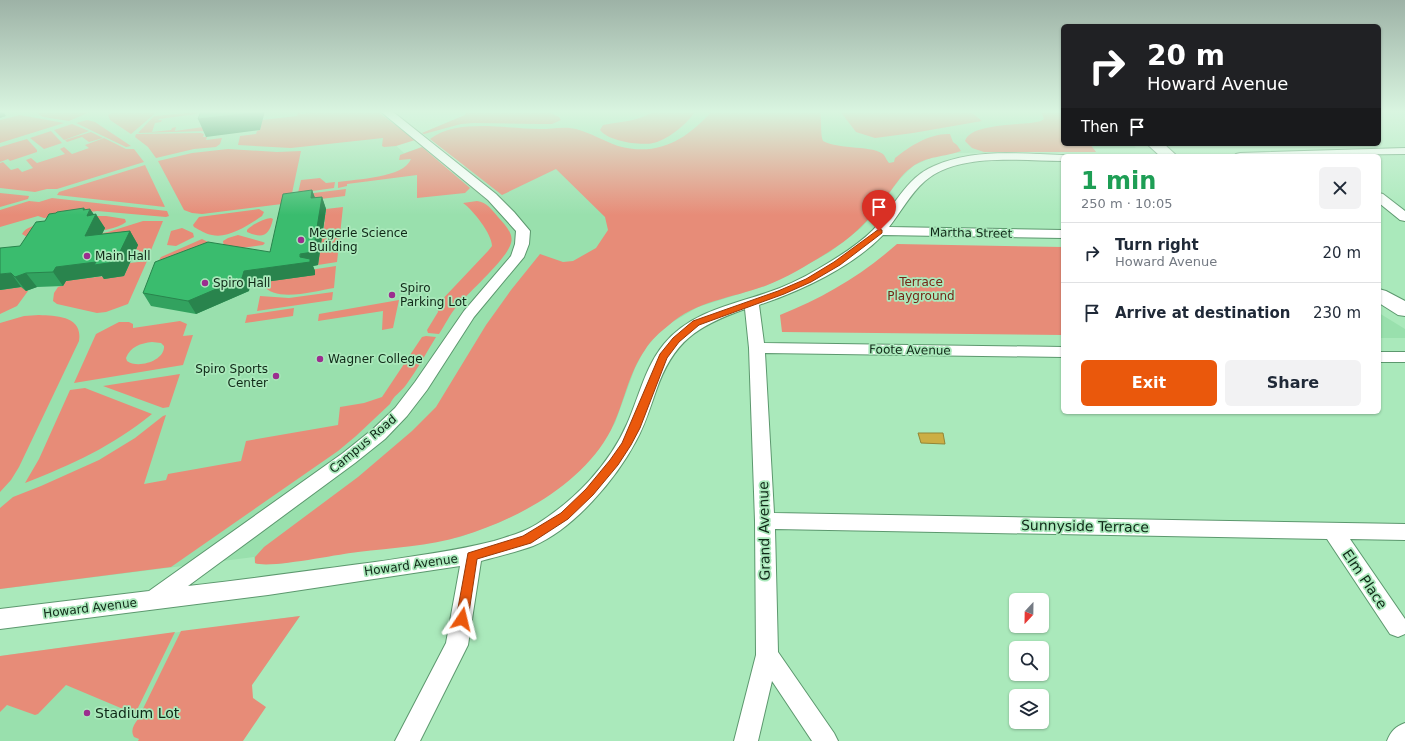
<!DOCTYPE html>
<html lang="en">
<head>
<meta charset="utf-8">
<style>
  body { margin:0; font-family:"DejaVu Sans",sans-serif; background:#f2f2f3; color:#1f2937; height:100vh; display:flex; flex-direction:column; font-size:15px; white-space:nowrap }
  * { box-sizing:border-box; margin:0 }
  p { font-size:13px; color:#747a83 }
  .icon { flex:none; width:22px; height:22px; fill:none; stroke:currentColor; stroke-width:2; stroke-linecap:round; stroke-linejoin:round }
  .map { position:relative; flex:1; overflow:hidden }
  .drawer { position:absolute; left:1061px; top:154px; width:320px; height:260px; display:flex; flex-direction:column; background:#fff; border-radius:6px; box-shadow:0 1px 3px #0004 }
  .drawer>* { flex:none }
  .guide { position:absolute; left:1061px; top:24px; width:320px; height:122px; border-radius:6px; box-shadow:0 1px 3px #0004; background:#202124; color:#fff; overflow:hidden }
  .needle { width:26px; rotate:202deg }
  .fabs { position:absolute; left:1009px; top:593px; display:grid; gap:8px }
  .fabs a { display:grid; place-items:center; width:40px; height:40px; border-radius:6px; background:#fff; box-shadow:0 1px 3px #0004; font-size:20px }
  .pin { position:absolute; display:grid; place-items:center; width:34px; height:34px; color:#fff; margin:-41px -17px; border-radius:50% 50% 50% 0; rotate:-45deg; box-shadow:0 0 4px #0007 }
  .pin .icon { rotate:45deg }
  .me { position:absolute; width:44px; margin:-22px; rotate:10deg; stroke-linejoin:round; filter:drop-shadow(0 0 3px #0008) }
  .turn { display:flex; align-items:center; gap:14px; height:84px; padding:0 20px; font-size:18px }
  .turn .icon { width:52px; height:52px; stroke-width:2.5 }
  .turn b { display:block; font-size:28px; line-height:34px }
  .then { display:flex; align-items:center; height:38px; padding:0 20px; background:#0003; gap:8px; font-size:15px }
  .round { display:grid; place-items:center; flex:none; width:42px; height:42px; border-radius:6px; background:#f2f2f3 }
  .summary { display:flex; align-items:center; justify-content:space-between; height:68px; padding:0 20px }
  h1 { font-size:24px; font-weight:700; line-height:30px; color:#1e9e55 }
  .button { display:flex; gap:8px; margin-top:auto; padding:8px 20px }
  .button a { flex:1; height:46px; border-radius:6px; background:#ea580c; color:#fff; font-size:16px; font-weight:700; line-height:46px; text-align:center }
  .button a+a { background:#f2f2f3; color:#1f2937 }
  ul { padding:0; list-style:none }
  li { display:flex; align-items:center; gap:12px; height:60px; padding:0 20px; border-top:1px solid #e0e1e3 }
  li div { flex:1 }
  li b { display:block; font-size:15px }
  li em { font-style:normal }
  .map>svg:first-child { display:block }
</style>
</head>
<body>
<div class="map">
<svg width="1405" height="741" viewBox="0 0 1405 741">
  <rect width="100%" height="100%" fill="#aae9bb"/>
  <path fill="#99e0ad" d="M 0,111 L 359,111 L 404,153 L 422,147 L 446,174 L 466,166 L 422,133 L 474,111 L 1063,111 L 1063,144 L 1132,144 L 1136,148 L 1094,149 L 1096,152 L 954,153 L 933,157 L 913,166 L 900,179 L 871,217 L 861,228 L 830,252 L 789,275 L 765,286 L 698,307 L 671,323 L 656,336 L 645,349 L 635,368 L 615,423 L 598,450 L 578,472 L 556,490 L 530,507 L 500,522 L 460,537 L 413,545 L 343,553 L 278,564 L 258,564 L 255,563 L 254,557 L 0,589 Z
    M 1379,313 L 1405,329 L 1405,338 L 1379,338 Z
    M 300,616 L 213,741 L 0,741 L 0,656 Z"/>
  <path fill="#e78c78" fill-rule="evenodd" d="M 34,111 L 92,111 L 69,121 L 43,117 Z
    M 113,111 L 158,111 L 131,134 L 110,120 L 108,115 Z
    M 319,111 L 377,111 L 415,140 L 396,146 L 384,147 L 382,146 L 383,138 L 291,148 L 238,145 L 240,136 L 256,134 L 257,131 L 260,130 L 262,120 L 297,116 L 298,113 L 301,112 L 301,114 Z
    M 466,111 L 547,111 L 559,117 L 561,120 L 552,124 L 539,124 L 473,123 L 461,124 L 424,134 L 422,133 L 465,115 Z
    M 654,111 L 695,111 C 690,122 666,141 653,143 C 640,146 608,141 600,130 L 603,125 C 621,121 638,122 654,111 Z
    M 712,111 L 820,111 C 822,120 820,134 823,141 C 839,150 875,145 884,155 C 886,158 887,161 889,163 L 894,162 L 895,158 C 910,146 930,133 950,134 L 953,142 L 957,145 L 961,151 C 945,157 926,156 912,167 C 900,175 893,189 884,200 C 868,222 850,239 827,253 C 807,265 787,278 765,286 C 733,298 696,301 669,325 C 660,332 651,340 645,350 C 628,374 624,404 611,430 C 583,484 518,519 462,536 C 429,546 392,548 358,552 C 338,554 269,569 255,563 L 255,557 L 264,547 L 358,477 L 412,431 L 436,407 L 486,325 L 511,290 L 540,254 L 563,262 L 573,261 L 596,248 L 608,230 L 605,217 L 556,169 L 502,195 L 430,139 C 458,118 507,129 540,129 C 552,129 564,126 576,129 C 591,133 604,141 618,146 C 658,157 686,140 712,111 Z
    M 840,111 L 970,111 L 982,121 L 913,133 L 875,138 L 856,132 Z
    M 1041,111 L 1063,111 L 1063,144 L 1090,144 L 1096,152 L 984,152 L 972,148 L 965,141 C 971,122 1025,126 1041,121 L 1044,119 Z
    M 197,112 L 196,114 L 159,119 L 158,120 L 162,120 L 161,122 L 155,123 L 152,132 L 171,130 L 172,128 L 176,127 L 175,131 L 210,126 L 205,131 L 138,133 L 154,116 Z
    M 20,115 L 64,123 L 0,143 L 0,120 Z
    M 87,120 L 95,122 L 131,146 L 126,147 L 76,123 Z
    M 72,124 L 89,131 L 64,140 L 54,130 Z
    M 51,131 L 62,143 L 44,149 L 30,138 Z
    M 91,132 L 103,138 L 89,142 L 82,137 L 67,142 L 65,140 Z
    M 201,133 L 204,134 L 203,137 L 207,137 L 206,140 L 222,138 L 220,144 L 216,147 L 194,149 L 156,158 L 148,147 L 135,137 L 136,134 Z
    M 104,138 L 126,149 L 134,149 L 144,162 L 57,189 L 47,189 L 35,192 L 0,188 L 0,163 L 3,162 L 11,170 L 18,168 L 22,172 L 33,168 L 26,160 L 31,158 L 37,163 L 65,154 L 60,149 L 64,147 L 72,154 L 89,148 L 85,145 Z
    M 27,139 L 37,150 L 37,152 L 10,161 L 8,159 L 0,162 L 0,147 Z
    M 422,147 L 470,188 L 465,193 L 417,198 L 417,175 L 347,184 L 347,186 L 338,188 L 338,182 C 356,179 404,178 411,159 L 399,160 L 400,155 Z
    M 228,149 L 277,152 L 301,151 L 291,198 L 282,204 L 202,214 L 192,213 L 184,210 L 158,161 L 192,153 Z
    M 145,165 L 165,207 L 57,195 L 59,192 Z
    M 320,178 L 326,183 L 335,182 L 334,188 L 298,193 L 301,180 Z
    M 346,189 L 345,196 L 296,202 L 298,195 Z
    M 0,193 L 29,196 L 28,199 L 0,207 Z
    M 52,198 L 167,211 L 169,216 L 166,217 L 97,211 L 44,218 L 38,216 L 0,227 L 0,210 L 29,201 L 39,202 Z
    M 477,201 C 487,202 492,210 498,217 C 504,224 514,233 511,243 C 507,259 469,292 457,306 C 450,314 445,325 439,334 L 428,333 L 427,330 L 438,312 L 437,305 L 488,251 L 492,246 C 492,234 473,210 463,203 Z
    M 343,207 L 337,262 L 318,265 L 320,248 L 320,237 L 322,237 L 321,228 L 324,228 L 325,216 L 323,215 L 326,214 L 326,209 Z
    M 259,209 L 264,212 L 262,216 C 249,225 228,239 212,235 C 205,234 200,230 194,227 L 193,225 L 199,217 Z
    M 89,216 L 106,216 L 125,219 L 126,222 C 111,235 49,235 27,237 L 22,234 C 28,221 73,219 89,216 Z
    M 271,218 L 273,219 C 269,236 263,239 247,232 L 247,230 C 253,224 263,219 271,218 Z
    M 143,221 L 163,221 L 149,255 L 132,257 L 138,254 L 139,250 L 119,247 L 93,235 L 108,232 Z
    M 182,228 L 193,233 L 194,237 L 176,246 L 167,245 L 171,231 Z
    M 238,235 L 263,242 L 265,243 L 263,245 L 226,250 L 224,248 L 223,241 L 228,238 Z
    M 202,239 L 210,243 L 202,253 L 159,260 L 161,257 Z
    M 897,244 L 1063,247 L 1063,335 L 782,332 L 780,315 C 823,298 862,275 897,244 Z
    M 147,261 L 128,304 L 106,312 L 97,313 L 57,304 L 53,301 L 54,293 L 58,287 L 64,285 L 63,281 L 105,276 L 124,276 L 130,263 Z
    M 336,266 L 334,288 C 315,291 275,303 263,285 L 264,277 Z
    M 28,286 L 25,290 L 28,291 L 17,306 L 0,314 L 0,290 Z
    M 333,292 L 332,300 L 257,311 L 260,296 L 289,298 Z
    M 399,300 L 393,328 L 382,330 L 383,311 L 318,321 L 319,314 Z
    M 294,308 L 293,316 L 245,323 L 247,315 Z
    M 39,315 C 57,316 83,316 79,341 L 19,467 L 11,480 L 0,492 L 0,323 L 24,316 Z
    M 180,321 L 187,324 L 183,336 L 193,335 L 183,365 L 74,383 L 96,334 L 119,322 L 129,322 L 133,324 L 133,328 ZM 152,342 L 161,343 L 164,346 C 165,361 138,369 127,361 L 126,358 C 130,347 141,343 152,342 Z
    M 426,336 L 436,337 C 426,353 417,370 406,385 C 401,392 393,396 390,404 L 356,436 L 338,451 L 171,567 L 0,589 L 0,508 L 13,497 L 41,486 L 99,460 L 135,438 L 163,416 L 166,415 L 144,484 L 166,480 L 168,474 L 241,461 L 246,441 L 338,425 L 340,407 L 364,403 L 382,397 L 422,337 Z
    M 180,374 L 169,407 L 163,408 L 103,386 Z
    M 85,388 L 152,414 C 111,447 73,464 25,483 L 39,459 L 70,390 Z
    M 300,616 L 252,685 L 253,698 L 266,707 L 243,741 L 138,741 L 139,739 L 134,737 C 130,730 134,725 138,719 L 181,631 Z
    M 175,632 L 135,714 L 66,685 L 38,714 L 35,715 L 7,705 L 0,712 L 0,656 Z"/>
  <path fill="#ccae44" stroke="#938636" d="M 918,433 L 943,433 L 945,444 L 921,443 Z"/>
  <g fill="none" stroke-linecap="round" stroke-linejoin="round">
    <defs>
      <path id="minor" d="M 380,111 L 392,111 L 496,194 L 514,212 L 530,231 L 529,244 L 524,257 L 474,317 L 427,390 L 407,416 L 385,439 L 355,463 L 188,586 C 251,579 313,570 375,562 C 415,556 455,551 494,541 C 509,536 523,533 537,524 C 575,500 609,465 627,424 C 639,397 645,367 664,344 C 689,313 730,305 766,293 C 784,287 801,279 818,269 C 837,258 858,245 873,230 C 894,208 905,178 934,166 C 973,148 1021,154 1063,155 L 1067,156 L 1063,156 L 1063,161 C 1022,161 958,152 925,181 C 910,194 901,212 889,227 L 1063,230 L 1063,238 L 883,235 C 852,267 801,291 759,305 L 764,343 L 1063,347 L 1063,357 L 765,353 L 774,513 L 1405,524 L 1405,540 L 1350,539 L 1405,619 L 1405,634 L 1398,637 L 1390,634 L 1327,539 L 775,529 L 778,652 L 834,733 L 838,741 L 812,741 L 772,681 L 758,741 L 734,741 L 756,655 L 755,521 L 749,348 L 745,309 C 697,326 673,341 656,391 C 650,408 645,425 636,441 C 616,479 574,529 533,546 C 517,552 498,556 481,561 L 468,645 L 420,741 L 395,741 L 446,643 L 460,566 L 268,595 L 0,629 L 0,609 L 149,591 L 343,453 L 373,429 L 395,408 L 415,382 L 464,311 L 511,256 L 515,244 L 516,231 L 488,200 Z
        M 1405,148 L 1405,154 L 1234,156 L 1236,154 L 1240,153 Z
        M 1379,193 L 1383,194 L 1405,211 L 1405,221 L 1400,220 L 1379,203 Z
        M 1379,352 L 1405,352 L 1405,362 L 1379,362 Z
        M 1405,723 L 1405,741 L 1387,741 C 1391,731 1395,727 1405,723 Z"/>
      <path id="secondary" d="M 1147,144 L 1164,144 L 1177,156 L 1160,156 Z
        M 1379,289 L 1386,291 L 1405,301 L 1405,316 L 1398,315 L 1379,303 Z"/>
    </defs>
    <use href="#minor" stroke="#5c986e" stroke-width="2"/>
    <use href="#secondary" stroke="#5c986e" stroke-width="2"/>
    <use href="#minor" fill="#fff" fill-rule="evenodd"/>
    <use href="#secondary" fill="#fff" fill-rule="evenodd"/>
  </g>
  <path fill="#32a25f" d="M 312,190 L 315,198 L 322,197 L 326,209 L 318,265 L 313,266 L 315,271 L 315,275 L 250,284 L 249,291 L 196,314 L 151,306 L 143,293 L 270,252 Z
    M 84,208 L 85,210 L 90,209 L 94,215 L 105,228 L 102,234 L 130,231 L 138,245 L 124,276 L 104,279 L 102,276 L 66,281 L 63,286 L 37,287 L 26,291 L 21,287 L 0,290 L 20,246 L 45,221 L 56,213 Z"/>
  <path fill="#29844d" d="M 0,111 L 3,111 L 6,116 L 0,118 Z
    M 253,111 L 265,111 L 260,130 L 206,137 L 198,119 Z
    M 312,190 L 317,203 L 311,198 Z
    M 322,197 L 326,209 L 318,265 L 313,266 L 315,271 L 315,275 L 250,284 L 249,291 L 196,314 L 188,301 L 244,271 L 300,257 Z
    M 84,208 L 88,214 L 90,209 L 95,216 L 96,214 L 105,228 L 94,250 L 85,236 L 83,210 Z
    M 130,231 L 138,245 L 124,276 L 104,279 L 102,276 L 66,281 L 63,286 L 53,272 L 56,267 L 96,262 Z
    M 11,273 L 21,287 L 0,290 L 0,274 Z
    M 26,273 L 37,287 L 26,291 L 15,277 Z"/>
  <path fill="#3abc6e" stroke="#29844d" d="M 201,111 L 253,111 L 252,113 L 198,119 Z
    M 312,190 L 311,198 L 322,197 L 313,252 L 300,254 L 300,257 L 310,259 L 310,262 L 244,271 L 242,278 L 188,301 L 143,293 L 155,262 L 208,242 L 270,252 L 283,194 Z
    M 84,208 L 83,210 L 90,209 L 87,216 L 96,214 L 85,236 L 130,231 L 115,262 L 94,265 L 96,262 L 56,267 L 53,272 L 26,273 L 15,277 L 11,273 L 0,274 L 0,248 L 20,246 L 36,222 L 45,221 L 49,214 L 56,213 L 57,212 Z"/>
  <linearGradient id="sky" x2="0" y2="1"><stop stop-color="#9db2a6"/><stop offset="0.52" stop-color="#d9f5e0"/><stop offset="1" stop-color="#d9f5e0" stop-opacity="0"/></linearGradient>
  <rect width="1405" height="215" fill="url(#sky)"/>
  <path fill="#ea580c" stroke="#983908" d="M 879,229 L 882,230 L 882,233 L 840,265 L 811,282 L 784,294 L 699,325 L 679,342 L 667,358 L 640,428 L 631,445 L 618,465 L 593,495 L 568,519 L 531,543 L 477,559 L 468,619 L 466,623 L 462,624 L 457,623 L 456,619 L 468,553 L 523,536 L 561,513 L 586,489 L 610,460 L 622,443 L 660,354 L 673,338 L 693,321 L 778,291 L 806,279 L 834,262 Z"/>
  <g fill="#9b2e8f" stroke="#aae9bb" stroke-width="1.5">
    <circle cx="301" cy="240" r="4"/>
    <circle cx="87" cy="256" r="4"/>
    <circle cx="205" cy="283" r="4"/>
    <circle cx="392" cy="295" r="4"/>
    <circle cx="320" cy="359" r="4"/>
    <circle cx="276" cy="376" r="4"/>
    <circle cx="87" cy="713" r="4"/>
  </g>
  <g text-anchor="middle" stroke-width="3.5" stroke-linejoin="round" paint-order="stroke">
    <g font-size="12" fill="#0f2817" stroke="#aae9bb" text-anchor="start">
      <text x="309" y="237">Megerle Science<tspan x="309" dy="14">Building</tspan></text>
      <text x="95" y="260">Main Hall</text>
      <text x="213" y="287">Spiro Hall</text>
      <text x="400" y="292">Spiro<tspan x="400" dy="14">Parking Lot</tspan></text>
      <text x="328" y="363">Wagner College</text>
      <text x="268" y="373" text-anchor="end">Spiro Sports<tspan x="268" dy="14">Center</tspan></text>
    </g>
    <g font-size="12" fill="#0f2817" stroke="#aae9bb">
      <text transform="translate(971 233) rotate(1)" y="4">Martha Street</text>
      <text transform="translate(910 350) rotate(1)" y="4">Foote Avenue</text>
      <text transform="translate(363 444) rotate(-40)" y="4">Campus Road</text>
      <text transform="translate(411 565) rotate(-8)" y="4">Howard Avenue</text>
      <text transform="translate(90 608) rotate(-7)" y="4">Howard Avenue</text>
    </g>
    <g font-size="12" fill="#742616" stroke="#aae9bb">
      <text x="921" y="286">Terrace<tspan x="921" dy="14">Playground</tspan></text>
    </g>
    <g font-size="14" fill="#0f2817" stroke="#aae9bb">
      <text transform="translate(1085 526) rotate(1)" y="5">Sunnyside Terrace</text>
      <text transform="translate(764 531) rotate(-91)" y="5">Grand Avenue</text>
      <text transform="translate(1365 579) rotate(56)" y="5">Elm Place</text>
    </g>
    <g font-size="14" fill="#0f2817" stroke="#aae9bb" text-anchor="start">
      <text x="95" y="718">Stadium Lot</text>
    </g>
  </g>
</svg>
<div class="fabs">
<a><svg class="needle" viewBox="-14 -14 28 28"><path d="M0-13l5 13h-10z" fill="#e53935"/><path d="M0 13l5-13h-10z" fill="#747a83"/></svg></a>
<a><svg class="icon" aria-label="search" viewBox="0 0 24 24"><circle cx="10" cy="10" r="6"/><path d="M15 15l6 6"/></svg></a>
<a><svg class="icon" aria-label="layers" viewBox="0 0 24 24"><path d="M12 4l9 5-9 5-9-5zM3 14l9 5 9-5"/></svg></a>
</div>
<div class="pin" style="left:879px;top:231px;background:#d93025"><svg class="icon" aria-label="arrive" viewBox="0 0 24 24"><path d="M6 21V4h12l-3 4 3 4H6"/></svg></div>
<svg class="me" style="left:462px;top:619px" viewBox="-20 -20 40 40"><path d="M0-17L14 15 0 8-14 15z" fill="#ea580c" stroke="#fff" stroke-width="4"/></svg>
<div class="guide">
<div class="turn"><svg class="icon" aria-label="right" viewBox="0 0 24 24"><path d="M7 20v-9h11M14 6l5 5-5 5"/></svg><div><b>20 m</b>Howard Avenue</div></div>
<div class="then">Then<svg class="icon" aria-label="arrive" viewBox="0 0 24 24"><path d="M6 21V4h12l-3 4 3 4H6"/></svg></div>
</div>
<section class="drawer">
<div class="summary"><div><h1>1 min</h1><p>250 m · 10:05</p></div><a class="round"><svg class="icon" aria-label="close" viewBox="0 0 24 24"><path d="M6 6l12 12M18 6L6 18"/></svg></a></div>
<ul>
<li><svg class="icon" aria-label="right" viewBox="0 0 24 24"><path d="M7 20v-9h11M14 6l5 5-5 5"/></svg><div><b>Turn right</b><p>Howard Avenue</p></div><em>20 m</em></li>
<li><svg class="icon" aria-label="arrive" viewBox="0 0 24 24"><path d="M6 21V4h12l-3 4 3 4H6"/></svg><div><b>Arrive at destination</b></div><em>230 m</em></li>
</ul>
<div class="button"><a>Exit</a><a>Share</a></div>
</section>
</div>
</body>
</html>
